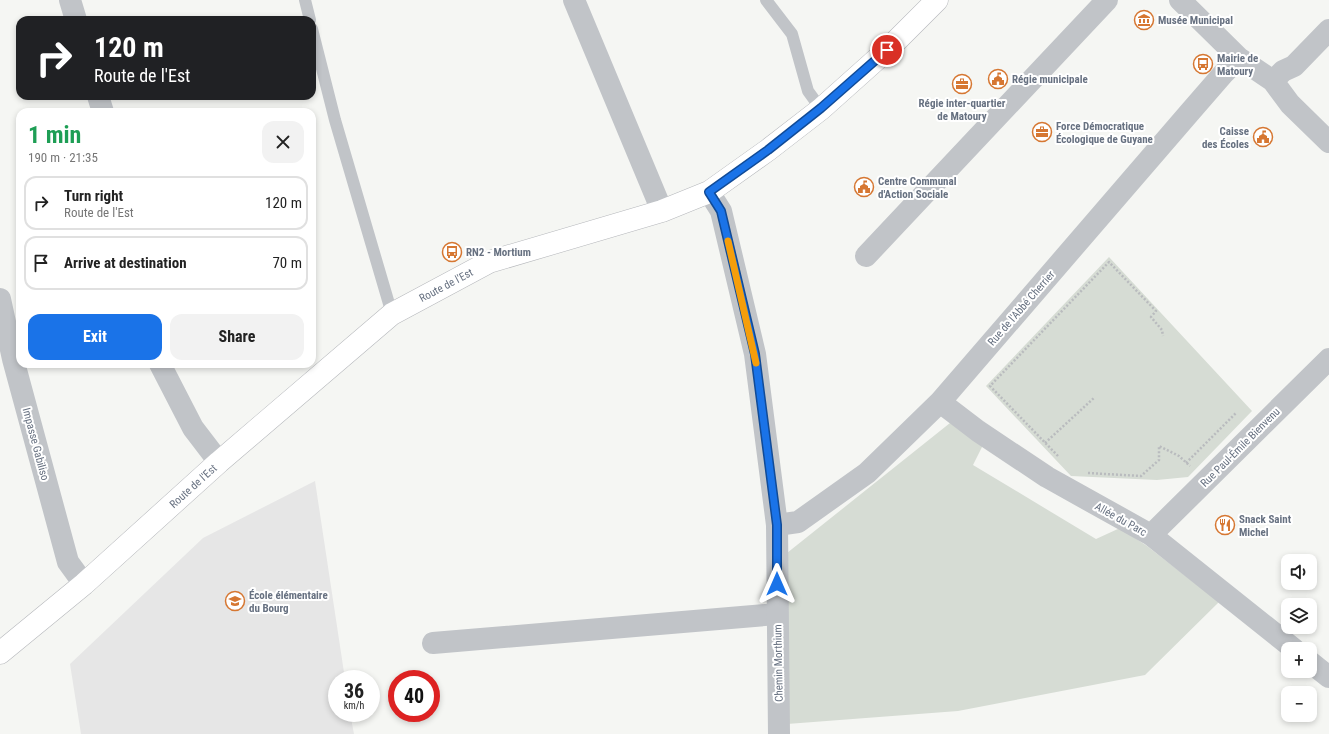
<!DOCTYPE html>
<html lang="en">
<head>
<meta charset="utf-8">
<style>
  body { margin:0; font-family:"Roboto Condensed",sans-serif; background:#f2f2f2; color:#222; height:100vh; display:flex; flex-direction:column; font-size:15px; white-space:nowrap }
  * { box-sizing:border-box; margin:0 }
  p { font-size:13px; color:#767676 }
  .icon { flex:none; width:22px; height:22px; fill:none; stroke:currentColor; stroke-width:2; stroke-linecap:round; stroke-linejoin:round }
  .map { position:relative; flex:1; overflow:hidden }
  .details { position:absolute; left:16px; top:108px; width:300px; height:260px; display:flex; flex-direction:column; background:#fff; border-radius:12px; box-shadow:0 2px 6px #0003 }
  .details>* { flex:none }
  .hud { position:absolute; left:16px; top:16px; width:300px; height:84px; border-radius:12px; box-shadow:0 2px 6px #0003; background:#202124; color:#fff; overflow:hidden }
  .controls { position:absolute; left:1281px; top:554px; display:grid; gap:8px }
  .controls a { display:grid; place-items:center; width:36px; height:36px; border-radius:8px; background:#fff; box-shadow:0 2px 6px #0003; font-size:20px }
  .speed { position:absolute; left:328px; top:670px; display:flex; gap:8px; font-size:20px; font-weight:700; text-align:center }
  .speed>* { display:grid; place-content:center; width:52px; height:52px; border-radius:50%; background:#fff; box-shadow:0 2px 6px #0003; line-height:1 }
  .speed small { font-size:10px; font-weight:400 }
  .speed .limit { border:6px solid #d22; background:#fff; color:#111 }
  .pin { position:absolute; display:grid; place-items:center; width:34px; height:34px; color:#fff; margin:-17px; border:2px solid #fff; border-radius:50%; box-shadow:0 1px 4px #0007 }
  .me { position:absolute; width:44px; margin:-22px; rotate:0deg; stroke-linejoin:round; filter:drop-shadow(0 0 3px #0008) }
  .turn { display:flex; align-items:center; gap:14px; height:84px; padding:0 12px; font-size:18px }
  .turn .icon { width:52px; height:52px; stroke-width:2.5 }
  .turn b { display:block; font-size:28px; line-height:34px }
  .round { display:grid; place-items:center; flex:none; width:42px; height:42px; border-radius:12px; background:#f2f2f2 }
  .head { display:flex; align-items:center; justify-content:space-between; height:68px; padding:0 12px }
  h1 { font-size:24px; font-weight:700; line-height:30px; color:#1e9e55 }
  .primary-button { display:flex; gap:8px; margin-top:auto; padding:8px 12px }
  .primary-button a { flex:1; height:46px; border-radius:12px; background:#1a73e8; color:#fff; font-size:16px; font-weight:700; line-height:46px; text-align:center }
  .primary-button a+a { background:#f2f2f2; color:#222 }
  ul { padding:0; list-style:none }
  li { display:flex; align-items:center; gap:12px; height:54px; margin:0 8px 6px; padding:0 4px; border:2px solid #e0e0e0; border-radius:12px }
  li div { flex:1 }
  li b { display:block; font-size:15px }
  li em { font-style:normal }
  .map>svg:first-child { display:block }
</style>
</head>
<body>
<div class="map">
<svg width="1329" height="734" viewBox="0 0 1329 734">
  <rect width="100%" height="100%" fill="#f5f6f3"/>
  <path fill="#e6e6e6" d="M 315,481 L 345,679 L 337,679 L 337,713 L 350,713 L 354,734 L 81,734 L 70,664 L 203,538 Z"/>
  <path fill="#d6dcd4" d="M 1109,257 L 1252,411 L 1188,477 L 1157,480 L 1071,476 L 986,386 Z
    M 950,423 L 983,445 L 973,465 L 1096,539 L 1120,528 L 1147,546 L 1219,602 L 1145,675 L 958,711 L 787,724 L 787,553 Z"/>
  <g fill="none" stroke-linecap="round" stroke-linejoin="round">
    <defs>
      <path id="primary" d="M 0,653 L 84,584 L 219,462 L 392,314 L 489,262 L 662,211 L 709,192 L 768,150 L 821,109 L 887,50 L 937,0"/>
    </defs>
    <use href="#primary" stroke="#b5b7bb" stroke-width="23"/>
    <path stroke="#b9bbbe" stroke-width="2.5" stroke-dasharray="2 2" stroke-linecap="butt" d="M 1045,443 L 1095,397
      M 1058,456 L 990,386 L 1109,262 L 1156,311 L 1151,317 L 1162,330 L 1163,336
      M 1186,463 L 1236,413
      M 1088,473 L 1141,476 L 1159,460 L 1159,446 L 1179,456 L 1190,466"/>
    <path stroke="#c1c4c8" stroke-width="12" d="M 305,0 L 310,20
      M 766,0 L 792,34 L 808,91 L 821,109
      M 312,29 L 335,120 L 392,314"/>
    <path stroke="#c1c4c8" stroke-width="22" d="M 70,0 L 76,20
      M 574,0 L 662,211
      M 1180,0 L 1239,58 L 1273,81 L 1290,104 L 1329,142
      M 1273,81 L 1283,71 L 1294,66 L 1329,30
      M 98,96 L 103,112
      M 866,256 L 1107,0
      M 0,299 L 13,359 L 68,562 L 84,584
      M 160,364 L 193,428 L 219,462
      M 940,402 L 978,431 L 1047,477 L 1151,535 L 1294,649
      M 777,525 L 798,522 L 867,473 L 940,402 L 1190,112 L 1223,74 L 1239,58
      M 1151,535 L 1329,359
      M 433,643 L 777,614
      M 1310,662 L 1329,677"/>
    <path stroke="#c1c4c8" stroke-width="22" d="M 709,192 L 721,211 L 755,354 L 777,525 L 779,734"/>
    <use href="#primary" stroke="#fff" stroke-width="22"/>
  </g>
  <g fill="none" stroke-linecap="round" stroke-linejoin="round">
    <defs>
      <path id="route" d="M 777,584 L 777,525 L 755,354 L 721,211 L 709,192 L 768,150 L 821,108 L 887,50"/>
    </defs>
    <use href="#route" stroke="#114b97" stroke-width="10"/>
    <use href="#route" stroke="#1a73e8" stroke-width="7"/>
    <path stroke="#f59e0b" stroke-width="7" d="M 728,241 L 756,363"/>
  </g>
  <defs>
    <symbol id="museum-ring" viewBox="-11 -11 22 22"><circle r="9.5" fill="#fff" stroke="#d67732" stroke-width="1.5"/><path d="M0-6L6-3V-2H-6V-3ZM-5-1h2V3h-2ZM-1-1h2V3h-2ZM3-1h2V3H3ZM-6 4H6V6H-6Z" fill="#d67732"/></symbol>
    <symbol id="bus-ring" viewBox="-11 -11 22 22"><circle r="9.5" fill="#fff" stroke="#d67732" stroke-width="1.5"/><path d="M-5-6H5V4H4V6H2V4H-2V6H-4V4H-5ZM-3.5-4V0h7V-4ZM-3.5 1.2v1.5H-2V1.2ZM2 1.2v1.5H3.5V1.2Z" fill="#d67732"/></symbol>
    <symbol id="civic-ring" viewBox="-11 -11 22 22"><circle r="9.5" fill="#fff" stroke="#d67732" stroke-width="1.5"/><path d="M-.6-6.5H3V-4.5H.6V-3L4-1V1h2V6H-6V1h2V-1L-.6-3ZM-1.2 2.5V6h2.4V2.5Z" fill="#d67732"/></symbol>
    <symbol id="office-ring" viewBox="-11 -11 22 22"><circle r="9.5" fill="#fff" stroke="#d67732" stroke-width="1.5"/><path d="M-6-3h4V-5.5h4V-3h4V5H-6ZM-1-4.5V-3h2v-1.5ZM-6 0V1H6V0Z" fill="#d67732"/></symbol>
    <symbol id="restaurant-ring" viewBox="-11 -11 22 22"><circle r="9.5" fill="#fff" stroke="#d67732" stroke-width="1.5"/><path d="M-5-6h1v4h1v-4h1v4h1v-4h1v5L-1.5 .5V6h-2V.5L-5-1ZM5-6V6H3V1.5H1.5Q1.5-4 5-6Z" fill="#d67732"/></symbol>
    <symbol id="school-ring" viewBox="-11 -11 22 22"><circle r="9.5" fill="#fff" stroke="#d67732" stroke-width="1.5"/><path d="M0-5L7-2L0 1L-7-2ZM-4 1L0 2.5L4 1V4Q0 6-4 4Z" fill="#d67732"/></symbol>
  </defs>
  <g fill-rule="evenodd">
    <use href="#museum-ring" x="1133" y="9" width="22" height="22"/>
    <use href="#bus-ring" x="1192" y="53" width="22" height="22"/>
    <use href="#civic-ring" x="987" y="68" width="22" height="22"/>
    <use href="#office-ring" x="951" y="73" width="22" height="22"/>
    <use href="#office-ring" x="1031" y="121" width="22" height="22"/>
    <use href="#civic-ring" x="1252" y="126" width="22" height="22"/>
    <use href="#civic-ring" x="853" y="176" width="22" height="22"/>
    <use href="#bus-ring" x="441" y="241" width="22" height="22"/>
    <use href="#restaurant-ring" x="1214" y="514" width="22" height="22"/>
    <use href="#school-ring" x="224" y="590" width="22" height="22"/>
  </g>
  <g text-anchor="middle" stroke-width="4" stroke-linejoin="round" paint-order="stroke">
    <g font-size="11" font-weight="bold" fill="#677181" stroke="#fff" text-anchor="start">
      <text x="1158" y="24">Musée Municipal</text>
      <text x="1217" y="62">Mairie de<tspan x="1217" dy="13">Matoury</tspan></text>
      <text x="1012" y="83">Régie municipale</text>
      <text x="962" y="107" text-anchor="middle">Régie inter-quartier<tspan x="962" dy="13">de Matoury</tspan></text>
      <text x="1056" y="130">Force Démocratique<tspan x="1056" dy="13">Écologique de Guyane</tspan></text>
      <text x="1249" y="135" text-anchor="end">Caisse<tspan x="1249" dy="13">des Écoles</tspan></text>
      <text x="878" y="185">Centre Communal<tspan x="878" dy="13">d'Action Sociale</tspan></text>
      <text x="466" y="256">RN2 - Mortium</text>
      <text x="1239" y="523">Snack Saint<tspan x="1239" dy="13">Michel</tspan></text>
      <text x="249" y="599">École élémentaire<tspan x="249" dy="13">du Bourg</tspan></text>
    </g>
    <g font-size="11" fill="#677181" stroke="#fff">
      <text transform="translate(446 285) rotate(-28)" y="4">Route de l'Est</text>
      <text transform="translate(1021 308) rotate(-49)" y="4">Rue de l'Abbé Cherrier</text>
      <text transform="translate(36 444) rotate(75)" y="4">Impasse Gabiliso</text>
      <text transform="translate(1240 447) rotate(-45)" y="4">Rue Paul-Émile Bienvenu</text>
      <text transform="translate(193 486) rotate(-42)" y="4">Route de l'Est</text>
      <text transform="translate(1121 519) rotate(29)" y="4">Allée du Parc</text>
      <text transform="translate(778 663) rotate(-91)" y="4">Chemin Morthium</text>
    </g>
  </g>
</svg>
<div class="controls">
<a><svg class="icon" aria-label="sound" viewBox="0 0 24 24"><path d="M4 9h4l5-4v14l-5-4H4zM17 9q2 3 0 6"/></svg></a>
<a><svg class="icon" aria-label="layers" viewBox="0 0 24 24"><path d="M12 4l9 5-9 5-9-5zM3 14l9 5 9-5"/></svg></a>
<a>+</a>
<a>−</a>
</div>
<div class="speed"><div>36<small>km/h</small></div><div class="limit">40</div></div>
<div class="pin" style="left:887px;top:50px;background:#d93025"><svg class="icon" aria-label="arrive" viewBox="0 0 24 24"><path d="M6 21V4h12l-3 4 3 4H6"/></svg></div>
<svg class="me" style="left:777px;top:584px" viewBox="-20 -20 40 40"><path d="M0-17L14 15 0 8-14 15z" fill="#1a73e8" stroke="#fff" stroke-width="4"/></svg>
<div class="hud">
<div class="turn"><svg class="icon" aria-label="right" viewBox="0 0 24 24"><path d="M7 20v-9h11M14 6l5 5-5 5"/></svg><div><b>120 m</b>Route de l'Est</div></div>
</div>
<section class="details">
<div class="head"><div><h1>1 min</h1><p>190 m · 21:35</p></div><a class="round"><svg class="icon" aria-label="close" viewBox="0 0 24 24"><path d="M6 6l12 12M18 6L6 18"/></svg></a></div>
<ul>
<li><svg class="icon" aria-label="right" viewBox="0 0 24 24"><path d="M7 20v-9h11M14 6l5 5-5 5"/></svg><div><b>Turn right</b><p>Route de l'Est</p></div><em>120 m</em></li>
<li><svg class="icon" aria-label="arrive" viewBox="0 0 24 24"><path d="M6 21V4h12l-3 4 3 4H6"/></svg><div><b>Arrive at destination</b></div><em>70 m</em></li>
</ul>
<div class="primary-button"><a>Exit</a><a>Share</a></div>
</section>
</div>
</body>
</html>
